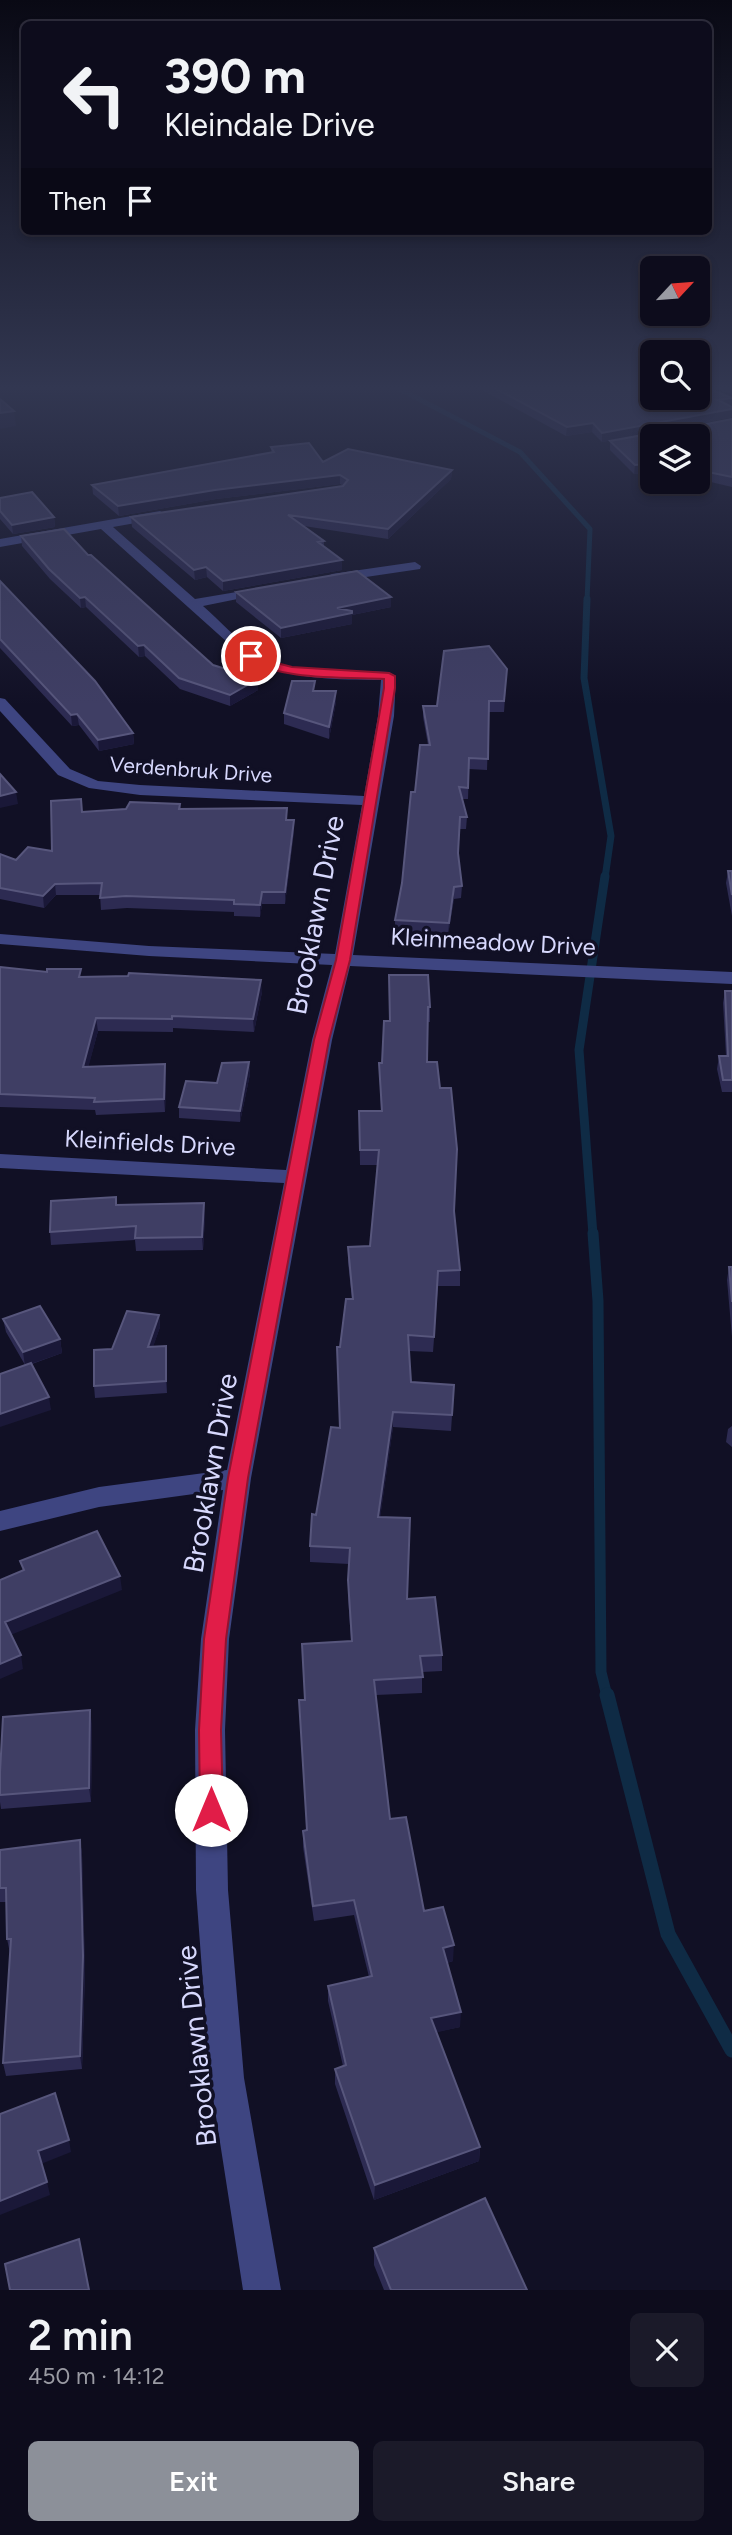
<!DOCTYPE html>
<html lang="en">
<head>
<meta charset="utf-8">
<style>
  body { margin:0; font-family:Figtree,sans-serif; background:#1b1a29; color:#f1f3f6; height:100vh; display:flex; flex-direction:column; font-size:26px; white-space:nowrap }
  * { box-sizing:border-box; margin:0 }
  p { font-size:23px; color:#9a9ba3 }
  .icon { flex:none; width:38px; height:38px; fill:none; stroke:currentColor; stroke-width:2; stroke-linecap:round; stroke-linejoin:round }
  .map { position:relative; height:2290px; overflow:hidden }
  .sheet { display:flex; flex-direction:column; background:#0d0c1c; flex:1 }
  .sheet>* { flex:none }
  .guide { position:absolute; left:21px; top:21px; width:691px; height:214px; border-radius:10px; box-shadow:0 4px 10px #0003,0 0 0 2px #2d2c3b; background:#0d0c1c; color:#f1f3f6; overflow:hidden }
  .needle { width:46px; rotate:64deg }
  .fabs { position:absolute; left:640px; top:256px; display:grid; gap:14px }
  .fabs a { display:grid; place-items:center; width:70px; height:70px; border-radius:10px; background:#0d0c1c; box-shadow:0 4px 10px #0003,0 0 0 2px #2d2c3b; font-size:35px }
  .pin { position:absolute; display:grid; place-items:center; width:60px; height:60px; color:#fff; margin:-30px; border:4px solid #fff; border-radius:50%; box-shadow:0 2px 7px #0007 }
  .me { position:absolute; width:77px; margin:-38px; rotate:0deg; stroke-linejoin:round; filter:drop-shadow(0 0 5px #0008) }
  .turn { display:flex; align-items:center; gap:24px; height:147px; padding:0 28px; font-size:32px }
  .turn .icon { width:91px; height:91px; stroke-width:2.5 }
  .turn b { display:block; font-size:49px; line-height:60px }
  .then { display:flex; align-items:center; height:66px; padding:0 28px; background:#0003; gap:14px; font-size:26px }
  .round { display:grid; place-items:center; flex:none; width:74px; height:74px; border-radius:10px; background:#1b1a29 }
  .head { display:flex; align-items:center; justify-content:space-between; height:119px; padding:0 28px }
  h1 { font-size:42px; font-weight:600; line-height:52px }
  .button { display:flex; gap:14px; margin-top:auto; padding:14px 28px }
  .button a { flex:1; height:80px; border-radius:10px; background:#8c9099; color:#fff; font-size:28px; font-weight:600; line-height:80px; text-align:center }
  .button a+a { background:#1b1a29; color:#f1f3f6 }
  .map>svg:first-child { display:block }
</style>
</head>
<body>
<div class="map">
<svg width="732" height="2290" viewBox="0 0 732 2290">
  <rect width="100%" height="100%" fill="#111025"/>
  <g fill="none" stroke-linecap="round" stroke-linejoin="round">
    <path stroke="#0f2b45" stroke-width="5" d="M 392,385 L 520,452 L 590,529 L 587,601"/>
    <path stroke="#0f2b45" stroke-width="7" d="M 587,599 L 584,678 L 611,836 L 605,878"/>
    <path stroke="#0f2b45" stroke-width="9" d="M 593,1235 L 579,1050 L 605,876"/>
    <path stroke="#0f2b45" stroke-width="11" d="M 593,1233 L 598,1301 L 601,1672 L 607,1696"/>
    <path stroke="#0f2b45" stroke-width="15" d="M 607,1695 L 668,1934 L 732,2050"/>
    <path fill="#3e4581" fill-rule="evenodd" d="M 160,511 L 166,515 L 164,518 L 113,527 L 195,599 L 267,587 L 267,593 L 203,606 C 220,621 237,640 256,653 C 292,677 347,670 389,672 L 396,676 L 394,716 L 353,955 L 732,972 L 732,984 L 350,966 L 332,1040 L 251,1478 L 229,1639 L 225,1730 L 228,1890 L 244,2078 L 281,2290 L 243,2290 L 210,2078 L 196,1890 L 195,1730 L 201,1639 L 223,1490 L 99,1507 L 0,1531 L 0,1511 L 99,1487 L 227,1470 L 284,1183 L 0,1168 L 0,1154 L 286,1170 L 312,1040 L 332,965 L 149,956 L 0,944 L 0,934 L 149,946 L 335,954 L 362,805 L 140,795 L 89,788 L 58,775 L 0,711 L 0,698 L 5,699 L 70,769 L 98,781 L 140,785 L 364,796 L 378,716 L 381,680 C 335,679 289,680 246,659 L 101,529 L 0,547 L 0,539 Z
      M 415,562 L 421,566 L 420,569 L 332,582 L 325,578 L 332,574 Z"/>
  </g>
  <path fill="#2d2b52" d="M 469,385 L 653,385 L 732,398 L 731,406 L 732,407 L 732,417 L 666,430 L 676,430 L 732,419 L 732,487 L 698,479 L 698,436 L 653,436 L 653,476 L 648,477 L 645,473 L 634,474 L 610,450 L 610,441 L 655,432 L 602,442 L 592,432 L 566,436 L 484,391 Z
    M 702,385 L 732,385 L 732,394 Z
    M 271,447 L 323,462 L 452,470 L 451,479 L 388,539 L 304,526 L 324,541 L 324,547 L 342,560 L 342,570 L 223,591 L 207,577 L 195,580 L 132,527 L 131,517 L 343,486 L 340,484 L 216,499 L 119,516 L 93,494 L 92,485 L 271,452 Z
    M 0,498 L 54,517 L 55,527 L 13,534 L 0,519 Z
    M 21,536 L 88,555 L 213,665 L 258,679 L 258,690 L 230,706 L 180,689 L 145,656 L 139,657 L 86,607 L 81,608 L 50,579 L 22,546 Z
    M 0,581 L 133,733 L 134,744 L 99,751 L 79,725 L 72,726 L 0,648 Z
    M 236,592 L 391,597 L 391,607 L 352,615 L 352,624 L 281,638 L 236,602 Z
    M 507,669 L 504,712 L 489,712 L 487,770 L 469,769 L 468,799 L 462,799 L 467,817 L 466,829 L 460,829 L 458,855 L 462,886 L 461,898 L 454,899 L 448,935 L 395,932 L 395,920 L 402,883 L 415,792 L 428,745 L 423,717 L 423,706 L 437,706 Z
    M 315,691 L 336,702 L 329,739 L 284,724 L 284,713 Z
    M 180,804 L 181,809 L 287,820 L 294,831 L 285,904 L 262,904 L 260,917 L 234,916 L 234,912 L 127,908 L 101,910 L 100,895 L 56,895 L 44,908 L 0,899 L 0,854 L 16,860 L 52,851 L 82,812 Z
    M 728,871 L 732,871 L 732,916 L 726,883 Z
    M 0,967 L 82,977 L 262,992 L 254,1032 L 173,1028 L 173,1032 L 98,1031 L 88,1067 L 165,1064 L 166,1077 L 165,1112 L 96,1115 L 95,1110 L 0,1107 Z
    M 389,975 L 430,1007 L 430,1022 L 428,1022 L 427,1062 L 454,1212 L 460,1270 L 460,1286 L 438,1286 L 433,1352 L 409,1351 L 411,1382 L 454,1385 L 451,1431 L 393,1427 L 380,1517 L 407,1599 L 442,1655 L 442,1671 L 422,1672 L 422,1693 L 376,1695 L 390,1819 L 424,1911 L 453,1961 L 447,1963 L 460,2027 L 436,2032 L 480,2147 L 479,2161 L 374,2200 L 335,2084 L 335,2069 L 343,2066 L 328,2001 L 328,1986 L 369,1977 L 354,1915 L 314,1921 L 303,1847 L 303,1831 L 306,1830 L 304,1700 L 351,1641 L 348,1596 L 349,1564 L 310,1562 L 310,1546 L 316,1515 L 339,1428 L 340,1347 L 352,1299 L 348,1262 L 348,1247 L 370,1246 L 377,1165 L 360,1165 L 359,1111 L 381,1111 L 379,1063 L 382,1063 L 390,1021 Z
    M 725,991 L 732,991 L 732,1092 L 722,1092 L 717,1069 L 719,1056 L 726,1056 L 723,1003 Z
    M 249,1062 L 250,1074 L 240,1122 L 179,1118 L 179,1107 Z
    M 117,1205 L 205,1217 L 203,1250 L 136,1251 L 135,1240 L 51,1245 L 50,1232 Z
    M 729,1267 L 732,1267 L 732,1337 L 727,1280 Z
    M 159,1315 L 160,1327 L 153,1346 L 167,1358 L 167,1393 L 95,1398 L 94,1386 L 112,1349 Z
    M 3,1319 L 60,1339 L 62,1353 L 32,1364 L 51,1410 L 6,1332 Z
    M 732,1426 L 732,1447 L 726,1442 L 728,1429 Z
    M 92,1724 L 91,1802 L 1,1809 L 0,1802 L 0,1772 Z
    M 80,1840 L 82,1854 L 85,1970 L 82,2069 L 6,2076 L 3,2063 L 10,1953 L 7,1939 L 6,1902 L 0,1902 L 0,1850 Z
    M 374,2248 L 527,2290 L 384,2290 L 374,2265 Z"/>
  <path fill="#1a1838" d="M 732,398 L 731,406 L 718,400 Z
    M 732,409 L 732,417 L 602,442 L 602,433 Z
    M 14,411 L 16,426 L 0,429 L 0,413 Z
    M 593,423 L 592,432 L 566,436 L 567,427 Z
    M 646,464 L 645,473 L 634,474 L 635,465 Z
    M 653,467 L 653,476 L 648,477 L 649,468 Z
    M 452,470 L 451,479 L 388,539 L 388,529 Z
    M 340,475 L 340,484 L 216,499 L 119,516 L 118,506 L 215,490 Z
    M 54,517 L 55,527 L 13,534 L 12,525 Z
    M 342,560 L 342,570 L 223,591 L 223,581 Z
    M 206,567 L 207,577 L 195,580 L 194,570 Z
    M 85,597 L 86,607 L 81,608 L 80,598 Z
    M 391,597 L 391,607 L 352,615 L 352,624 L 281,638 L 281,628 L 337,608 Z
    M 144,645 L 145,656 L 139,657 L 138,646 Z
    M 258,679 L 258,690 L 230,706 L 230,695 Z
    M 336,691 L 336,702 L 329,739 L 329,727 Z
    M 77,714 L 79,725 L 72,726 L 71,715 Z
    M 133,733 L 134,744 L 99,751 L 98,740 Z
    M 16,792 L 18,804 L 0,808 L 0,796 Z
    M 294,820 L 294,831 L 285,904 L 285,892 Z
    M 55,884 L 56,895 L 44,908 L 43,896 Z
    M 454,887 L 454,899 L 448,935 L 449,923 Z
    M 262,892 L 262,904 L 260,917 L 260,905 Z
    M 261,980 L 262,992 L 254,1032 L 253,1019 Z
    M 96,1018 L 98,1031 L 85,1080 L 83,1067 Z
    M 249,1062 L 250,1074 L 240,1122 L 240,1111 Z
    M 165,1064 L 166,1077 L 165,1112 L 164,1099 Z
    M 204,1203 L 205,1217 L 203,1250 L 202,1237 Z
    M 159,1315 L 160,1327 L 149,1359 L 148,1347 Z
    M 60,1339 L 62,1353 L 25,1366 L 23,1352 Z
    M 166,1346 L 167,1358 L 167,1393 L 166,1381 Z
    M 49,1397 L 51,1410 L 0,1427 L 0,1414 Z
    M 393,1412 L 393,1427 L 378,1533 L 378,1517 Z
    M 120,1576 L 122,1590 L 8,1636 L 5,1622 Z
    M 21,1655 L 23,1669 L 0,1679 L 0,1664 Z
    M 90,1710 L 92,1724 L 91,1802 L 89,1788 Z
    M 80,1840 L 82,1854 L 85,1970 L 82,2069 L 80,2056 Z
    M 454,1945 L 453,1961 L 443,1964 L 443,1948 Z
    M 461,2012 L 460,2027 L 430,2034 L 431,2018 Z
    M 69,2140 L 71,2152 L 41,2164 L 38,2151 Z
    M 480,2147 L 479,2161 L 374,2200 L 375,2185 Z
    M 47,2182 L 50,2195 L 0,2215 L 0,2201 Z"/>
  <path fill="#3f3e64" stroke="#57567c" stroke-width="2" d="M 489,385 L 653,385 L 653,397 L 698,397 L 698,385 L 700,385 L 732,398 L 718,400 L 732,407 L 732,409 L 602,433 L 593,423 L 567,427 Z
    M 0,399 L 14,411 L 0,413 Z
    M 732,419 L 732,477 L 698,470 L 698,436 L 653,436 L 653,467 L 649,468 L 646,464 L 635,465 L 610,441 L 654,433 L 656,430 L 676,430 Z
    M 309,443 L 323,462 L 348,449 L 452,470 L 388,529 L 288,515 L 324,541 L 318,542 L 342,560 L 223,581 L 206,567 L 194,570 L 131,517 L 343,486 L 348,480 L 340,475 L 215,490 L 118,506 L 92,485 L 274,452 L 271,447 Z
    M 32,492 L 54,517 L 12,525 L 0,511 L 0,498 Z
    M 64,529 L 88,555 L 91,555 L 213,665 L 258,679 L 230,695 L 179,678 L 144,645 L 138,646 L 85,597 L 80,598 L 49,569 L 21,536 Z
    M 357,571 L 391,597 L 337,608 L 352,611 L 352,613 L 281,628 L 236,592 Z
    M 0,581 L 95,681 L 133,733 L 98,740 L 77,714 L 71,715 L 0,639 Z
    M 489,646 L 507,669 L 504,701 L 489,701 L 488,759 L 469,758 L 468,788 L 459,787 L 467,817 L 460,817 L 458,853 L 462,886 L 454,887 L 449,923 L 395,920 L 402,883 L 411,792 L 415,792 L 420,745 L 430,745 L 423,706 L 437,706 L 444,651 Z
    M 292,681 L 315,681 L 313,691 L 336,691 L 329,727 L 284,713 Z
    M 0,774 L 16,792 L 0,796 Z
    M 81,799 L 82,812 L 126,809 L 130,802 L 180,804 L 179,809 L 287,808 L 286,820 L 294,820 L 285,892 L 262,892 L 260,905 L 234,904 L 234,900 L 126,896 L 100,898 L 102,883 L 55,884 L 43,896 L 0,888 L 0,854 L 16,860 L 28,847 L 52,851 L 51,801 Z
    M 728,871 L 732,871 L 732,895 Z
    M 0,967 L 47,972 L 47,969 L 81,969 L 79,977 L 128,976 L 129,973 L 261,980 L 253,1019 L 172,1016 L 172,1019 L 96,1018 L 83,1067 L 165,1064 L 164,1099 L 94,1102 L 95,1098 L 0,1094 Z
    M 389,975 L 428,975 L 430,1007 L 428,1007 L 427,1062 L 437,1062 L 440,1088 L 451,1088 L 457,1149 L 454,1211 L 460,1270 L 438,1271 L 434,1337 L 408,1335 L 411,1382 L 454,1385 L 452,1415 L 393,1412 L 378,1517 L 410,1518 L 407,1599 L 435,1597 L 442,1655 L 420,1656 L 423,1677 L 374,1680 L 390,1819 L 406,1817 L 424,1911 L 443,1907 L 454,1945 L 443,1948 L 461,2012 L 431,2018 L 480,2147 L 375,2185 L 335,2069 L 346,2065 L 328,1986 L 372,1976 L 354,1900 L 313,1906 L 303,1831 L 307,1830 L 299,1700 L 305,1700 L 302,1644 L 352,1641 L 348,1580 L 350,1548 L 310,1546 L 312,1514 L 316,1515 L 331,1427 L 340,1428 L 337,1347 L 340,1347 L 346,1299 L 353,1299 L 348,1247 L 370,1246 L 379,1150 L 360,1150 L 359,1111 L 382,1111 L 379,1063 L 382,1063 L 384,1021 L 390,1021 Z
    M 725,991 L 732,991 L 732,1080 L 723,1080 L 719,1056 L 728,1056 Z
    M 249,1062 L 240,1111 L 179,1107 L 186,1081 L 217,1083 L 222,1063 Z
    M 116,1197 L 116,1205 L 204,1203 L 202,1237 L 135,1238 L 136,1226 L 50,1232 L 51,1201 Z
    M 729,1267 L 732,1267 L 732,1302 Z
    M 40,1306 L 60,1339 L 23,1352 L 3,1319 Z
    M 127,1311 L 159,1315 L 148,1347 L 166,1346 L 166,1381 L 94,1386 L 94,1350 L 112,1349 Z
    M 31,1363 L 49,1397 L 0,1414 L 0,1374 Z
    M 97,1531 L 120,1576 L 5,1622 L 21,1655 L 0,1664 L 0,1580 L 24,1570 L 20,1561 Z
    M 90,1710 L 89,1788 L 0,1795 L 0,1772 L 3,1717 Z
    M 80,1840 L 83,1956 L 80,2056 L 3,2063 L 11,1939 L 7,1939 L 6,1888 L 0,1888 L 0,1850 Z
    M 55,2093 L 69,2140 L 38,2151 L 47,2182 L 0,2201 L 0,2114 Z
    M 485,2198 L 527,2290 L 391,2290 L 374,2248 Z
    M 79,2239 L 89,2290 L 10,2290 L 5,2264 Z"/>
  <linearGradient id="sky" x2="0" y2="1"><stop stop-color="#090914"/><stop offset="0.55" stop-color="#323751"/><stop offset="1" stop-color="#323751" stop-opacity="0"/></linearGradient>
  <rect width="732" height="705" fill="url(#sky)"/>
  <path fill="#e11d48" stroke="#92132f" stroke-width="2" d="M 251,653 L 265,660 L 292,667 L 389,673 L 395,676 L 395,688 L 350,960 L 329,1040 L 248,1478 L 226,1639 L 221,1730 L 223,1810 L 219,1817 L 211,1820 L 203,1817 L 200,1810 L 199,1730 L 204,1639 L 228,1478 L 314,1040 L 336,960 L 384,688 L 384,679 C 348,677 272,681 245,656 Z"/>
  <g text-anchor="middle" stroke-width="7" stroke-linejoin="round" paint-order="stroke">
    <g font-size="21" fill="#d7d8fd" stroke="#111025">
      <text transform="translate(191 770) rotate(4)" y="7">Verdenbruk Drive</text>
    </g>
    <g font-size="24" fill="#d7d8fd" stroke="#111025">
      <text transform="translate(493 942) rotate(3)" y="8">Kleinmeadow Drive</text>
      <text transform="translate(150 1143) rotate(3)" y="8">Kleinfields Drive</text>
    </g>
    <g font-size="28" fill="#d7d8fd" stroke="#111025">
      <text transform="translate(315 915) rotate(-79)" y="10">Brooklawn Drive</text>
      <text transform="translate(210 1473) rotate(-80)" y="10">Brooklawn Drive</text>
      <text transform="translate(196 2046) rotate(-96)" y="10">Brooklawn Drive</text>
    </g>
  </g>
</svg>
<div class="fabs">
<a><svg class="needle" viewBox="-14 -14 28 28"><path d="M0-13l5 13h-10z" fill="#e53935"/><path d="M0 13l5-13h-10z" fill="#9a9ba3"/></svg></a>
<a><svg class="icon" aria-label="search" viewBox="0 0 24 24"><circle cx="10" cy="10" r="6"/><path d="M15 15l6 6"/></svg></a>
<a><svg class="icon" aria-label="layers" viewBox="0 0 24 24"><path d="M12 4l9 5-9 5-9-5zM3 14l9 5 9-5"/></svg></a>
</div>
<div class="pin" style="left:251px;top:656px;background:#d93025"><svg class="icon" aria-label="arrive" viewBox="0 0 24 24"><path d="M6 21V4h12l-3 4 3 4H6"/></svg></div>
<svg class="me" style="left:211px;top:1810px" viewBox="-20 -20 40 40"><circle r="19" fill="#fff"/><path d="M0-13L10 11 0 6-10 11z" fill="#e11d48"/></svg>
<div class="guide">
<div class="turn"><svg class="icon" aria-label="left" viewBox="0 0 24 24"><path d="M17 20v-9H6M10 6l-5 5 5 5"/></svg><div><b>390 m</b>Kleindale Drive</div></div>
<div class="then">Then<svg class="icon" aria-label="arrive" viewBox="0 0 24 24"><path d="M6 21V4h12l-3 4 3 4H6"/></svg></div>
</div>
</div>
<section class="sheet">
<div class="head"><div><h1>2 min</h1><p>450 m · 14:12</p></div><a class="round"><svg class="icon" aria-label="close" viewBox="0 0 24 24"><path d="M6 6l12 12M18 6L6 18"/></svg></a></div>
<div class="button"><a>Exit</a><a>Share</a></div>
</section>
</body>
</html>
